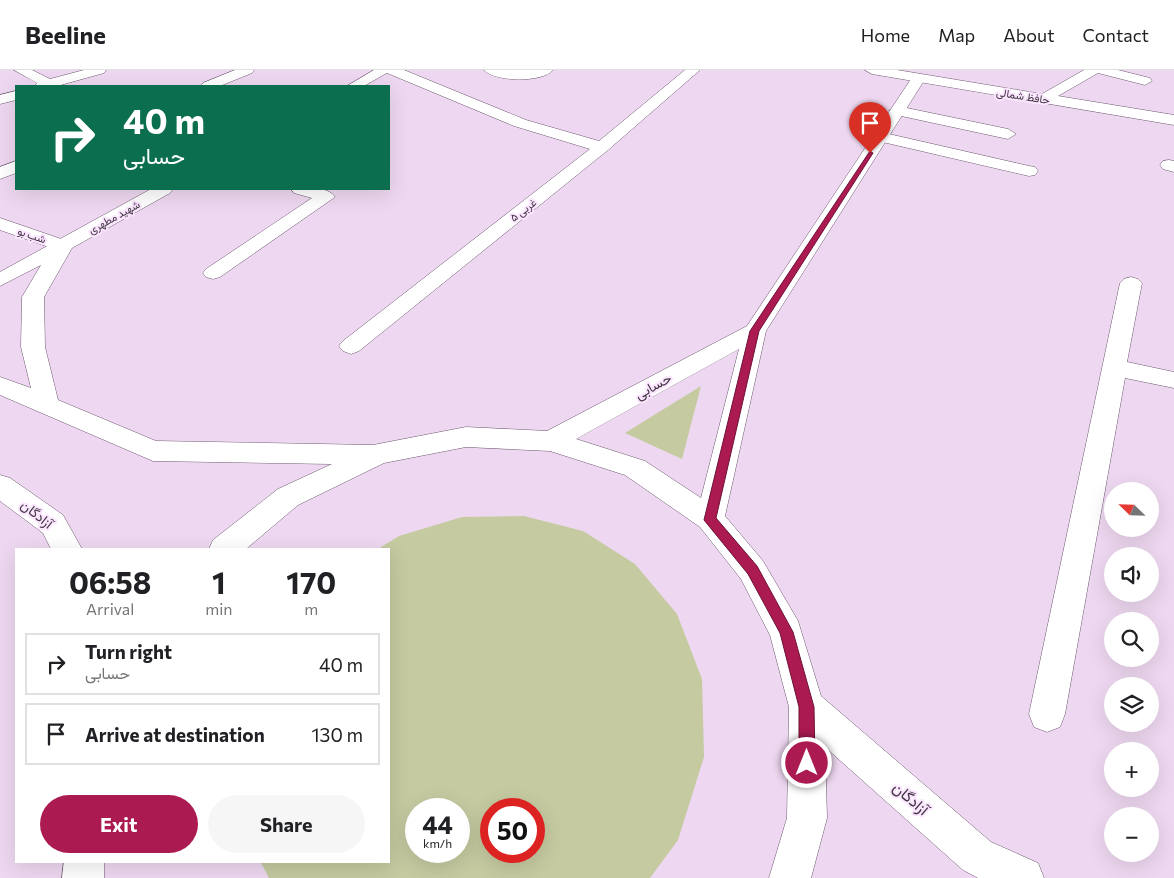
<!DOCTYPE html>
<html lang="en">
<head>
<meta charset="utf-8">
<style>
  body { margin:0; font-family:Commissioner,Vazirmatn,sans-serif; background:#f6f6f6; color:#202124; height:100vh; display:flex; flex-direction:column; font-size:19px; white-space:nowrap }
  * { box-sizing:border-box; margin:0 }
  p { font-size:16px; color:#757577 }
  .icon { flex:none; width:28px; height:28px; fill:none; stroke:currentColor; stroke-width:2; stroke-linecap:round; stroke-linejoin:round }
  .map { position:relative; flex:1; overflow:hidden }
  .details { position:absolute; left:15px; top:478px; width:375px; height:315px; display:flex; flex-direction:column; background:#fff; border-radius:0px; box-shadow:0 5px 20px #0002 }
  .details>* { flex:none }
  .banner { position:absolute; left:15px; top:15px; width:375px; height:105px; border-radius:0px; box-shadow:0 5px 20px #0002; background:#0b6e4f; color:#fff; overflow:hidden }
  .needle { width:32px; rotate:293deg }
  .fabs { position:absolute; left:1104px; top:412px; display:grid; gap:10px }
  .fabs a { display:grid; place-items:center; width:55px; height:55px; border-radius:50%; background:#fff; box-shadow:0 5px 20px #0002; font-size:25px }
  .speed { position:absolute; left:405px; top:728px; display:flex; gap:10px; font-size:25px; font-weight:700; text-align:center }
  .speed>* { display:grid; place-content:center; width:65px; height:65px; border-radius:50%; background:#fff; box-shadow:0 5px 20px #0002; line-height:1 }
  .speed small { font-size:12px; font-weight:400 }
  .speed .limit { border:8px solid #d22; background:#fff; color:#111 }
  .pin { position:absolute; display:grid; place-items:center; width:42px; height:42px; color:#fff; margin:-51px -21px; border-radius:50% 50% 50% 0; rotate:-45deg; box-shadow:0 0 5px #0007 }
  .pin .icon { rotate:45deg }
  .me { position:absolute; width:55px; margin:-28px; rotate:0deg; stroke-linejoin:round; filter:drop-shadow(0 0 4px #0008) }
  .turn { display:flex; align-items:center; gap:18px; height:105px; padding:0 25px; font-size:22px }
  .turn .icon { width:65px; height:65px; stroke-width:2.5 }
  .turn b { display:block; font-size:35px; line-height:42px }
  .eta { display:flex; justify-content:space-evenly; align-items:center; height:85px; text-align:center }
  .eta b { font-size:30px; font-weight:700; line-height:35px }
  .primary-button { display:flex; gap:10px; margin-top:auto; padding:10px 25px }
  .primary-button a { flex:1; height:58px; border-radius:30px; background:#ab1a51; color:#fff; font-size:20px; font-weight:700; line-height:58px; text-align:center }
  .primary-button a+a { background:#f6f6f6; color:#202124 }
  ul { padding:0; list-style:none }
  li { display:flex; align-items:center; gap:15px; height:62px; margin:0 10px 8px; padding:0 15px; border:2px solid #e0e0e0; border-radius:0px }
  li div { flex:1 }
  li b { display:block; font-size:19px }
  li em { font-style:normal }
  header { display:flex; align-items:center; gap:30px; box-sizing:border-box; height:70px; padding:0 25px; background:#fff; border-bottom:1px solid #e0e0e0 }
  header strong { font-size:24px }
  nav { display:flex; gap:28px; margin-inline-start:auto; font-size:18px }
  .map>svg:first-child { display:block }
</style>
</head>
<body>
<header>
<strong>Beeline</strong>
<nav><a>Home</a><a>Map</a><a>About</a><a>Contact</a></nav>
</header>
<div class="map">
<svg width="1174" height="808" viewBox="0 0 1174 808">
  <rect width="100%" height="100%" fill="#eed8f1"/>
  <path fill="#c5caa1" fill-rule="evenodd" d="M 701,316 L 682,389 L 625,363 Z
    M 524,446 L 583,461 L 635,494 L 677,544 L 702,609 L 704,687 L 678,770 L 650,808 L 269,808 L 260,791 L 389,791 L 389,479 L 378,479 L 399,466 L 462,447 ZM 416,739 L 459,739 L 459,781 L 416,781 ZM 491,739 L 534,739 L 534,781 L 491,781 Z"/>
  <g fill="none" stroke-linecap="round" stroke-linejoin="round">
    <defs>
      <path id="street" d="M 14,0 L 32,0 L 50,9 L 84,0 L 106,0 L 104,3 L 57,16 L 35,16 L 37,13 Z
        M 235,0 L 254,0 L 252,3 L 220,16 L 201,16 L 203,13 Z
        M 385,0 L 404,0 L 526,50 L 599,71 L 685,0 L 700,0 L 608,80 L 359,281 L 351,284 L 343,281 L 339,276 L 343,271 L 590,79 L 514,56 L 387,3 Z
        M 484,0 L 553,0 C 543,13 494,12 484,0 Z
        M 865,0 L 897,0 L 1042,24 L 1084,0 L 1118,0 L 1150,8 L 1152,11 L 1145,15 L 1098,3 L 1058,26 L 1174,45 L 1174,55 L 872,4 Z
        M 16,21 L 16,30 L 0,34 L 0,25 Z
        M 897,36 L 1008,59 L 1016,64 L 1008,69 L 892,44 L 889,41 Z
        M 880,62 L 1029,96 L 1035,97 L 1038,101 L 1035,105 L 1029,106 L 874,70 L 872,67 Z
        M 1169,90 L 1174,91 L 1174,102 L 1163,99 L 1160,95 L 1163,91 Z
        M 16,91 L 16,103 L 0,109 L 0,97 Z
        M 291,119 C 303,118 327,115 335,127 L 220,207 L 213,209 L 206,207 L 203,203 L 206,199 L 312,128 L 294,123 Z
        M 0,148 L 70,172 L 73,176 L 70,180 L 63,182 L 0,160 Z
        M 1131,207 L 1138,209 L 1142,213 L 1127,292 L 1174,302 L 1174,318 L 1125,308 L 1065,644 L 1060,657 L 1047,662 L 1034,657 L 1029,644 L 1120,213 L 1124,209 Z"/>
      <path id="secondary" d="M 374,0 L 392,0 L 364,16 L 347,16 Z
        M 918,5 L 925,9 L 766,261 L 725,446 L 763,491 L 798,551 L 821,626 L 991,772 L 1038,793 L 1044,808 L 978,808 L 963,800 L 825,677 L 827,748 L 811,808 L 769,808 L 787,748 L 789,637 L 770,565 L 741,509 L 700,457 L 625,405 L 550,381 L 466,377 L 384,393 L 298,435 L 246,479 L 209,479 L 213,470 L 278,419 L 332,394 L 153,391 L 0,325 L 0,307 L 31,318 L 21,277 L 22,227 L 41,195 L 0,216 L 0,202 L 151,119 L 173,119 L 170,123 L 72,178 L 44,227 L 45,277 L 58,330 L 156,371 L 373,375 L 466,357 L 547,361 L 747,256 L 911,9 ZM 739,279 L 701,428 L 645,391 L 576,369 Z
        M 0,405 L 10,408 L 63,445 L 82,479 L 51,479 L 43,463 L 0,431 Z
        M 64,791 L 104,791 L 104,808 L 62,808 Z"/>
    </defs>
    <use href="#street" stroke="#6c586e" stroke-width="1"/>
    <use href="#secondary" stroke="#6c586e" stroke-width="1"/>
    <use href="#street" fill="#fff" fill-rule="evenodd"/>
    <use href="#secondary" fill="#fff" fill-rule="evenodd"/>
  </g>
  <path fill="#ab1a51" stroke="#6f1135" d="M 870,81 L 873,83 L 759,261 L 716,448 L 757,496 L 793,562 L 814,637 L 815,693 L 812,698 L 807,700 L 801,698 L 799,693 L 799,637 L 780,563 L 748,504 L 704,450 L 750,261 Z"/>
  <g text-anchor="middle" stroke-width="4" stroke-linejoin="round" paint-order="stroke">
    <g font-size="11" fill="#403741" stroke="#fbe5ff">
      <text transform="translate(1023 26) rotate(9)" y="4">حافظ شمالی</text>
      <text transform="translate(523 140) rotate(-38)" y="4">۵ غربی</text>
      <text transform="translate(114 147) rotate(-29)" y="4">شهید مطهری</text>
      <text transform="translate(32 165) rotate(19)" y="4">شب بو</text>
    </g>
    <g font-size="14" fill="#403741" stroke="#fbe5ff">
      <text transform="translate(653 316) rotate(-29)" y="5">حسابی</text>
      <text transform="translate(37 444) rotate(39)" y="5">آزادگان</text>
    </g>
    <g font-size="16" fill="#403741" stroke="#fbe5ff">
      <text transform="translate(911 728) rotate(41)" y="6">آزادگان</text>
    </g>
  </g>
</svg>
<div class="fabs">
<a><svg class="needle" viewBox="-14 -14 28 28"><path d="M0-13l5 13h-10z" fill="#e53935"/><path d="M0 13l5-13h-10z" fill="#757577"/></svg></a>
<a><svg class="icon" aria-label="sound" viewBox="0 0 24 24"><path d="M4 9h4l5-4v14l-5-4H4zM17 9q2 3 0 6"/></svg></a>
<a><svg class="icon" aria-label="search" viewBox="0 0 24 24"><circle cx="10" cy="10" r="6"/><path d="M15 15l6 6"/></svg></a>
<a><svg class="icon" aria-label="layers" viewBox="0 0 24 24"><path d="M12 4l9 5-9 5-9-5zM3 14l9 5 9-5"/></svg></a>
<a>+</a>
<a>−</a>
</div>
<div class="speed"><div>44<small>km/h</small></div><div class="limit">50</div></div>
<div class="pin" style="left:870px;top:83px;background:#d93025"><svg class="icon" aria-label="arrive" viewBox="0 0 24 24"><path d="M6 21V4h12l-3 4 3 4H6"/></svg></div>
<svg class="me" style="left:807px;top:693px" viewBox="-20 -20 40 40"><circle r="17" fill="#ab1a51" stroke="#fff" stroke-width="3"/><path d="M0-11L8 9 0 5-8 9z" fill="#fff"/></svg>
<div class="banner">
<div class="turn"><svg class="icon" aria-label="right" viewBox="0 0 24 24"><path d="M7 20v-9h11M14 6l5 5-5 5"/></svg><div><b>40 m</b>حسابی</div></div>
</div>
<section class="details">
<div class="eta">
<div><b>06:58</b><p>Arrival</p></div>
<div><b>1</b><p>min</p></div>
<div><b>170</b><p>m</p></div>
</div>
<ul>
<li><svg class="icon" aria-label="right" viewBox="0 0 24 24"><path d="M7 20v-9h11M14 6l5 5-5 5"/></svg><div><b>Turn right</b><p>حسابی</p></div><em>40 m</em></li>
<li><svg class="icon" aria-label="arrive" viewBox="0 0 24 24"><path d="M6 21V4h12l-3 4 3 4H6"/></svg><div><b>Arrive at destination</b></div><em>130 m</em></li>
</ul>
<div class="primary-button"><a>Exit</a><a>Share</a></div>
</section>
</div>
</body>
</html>
